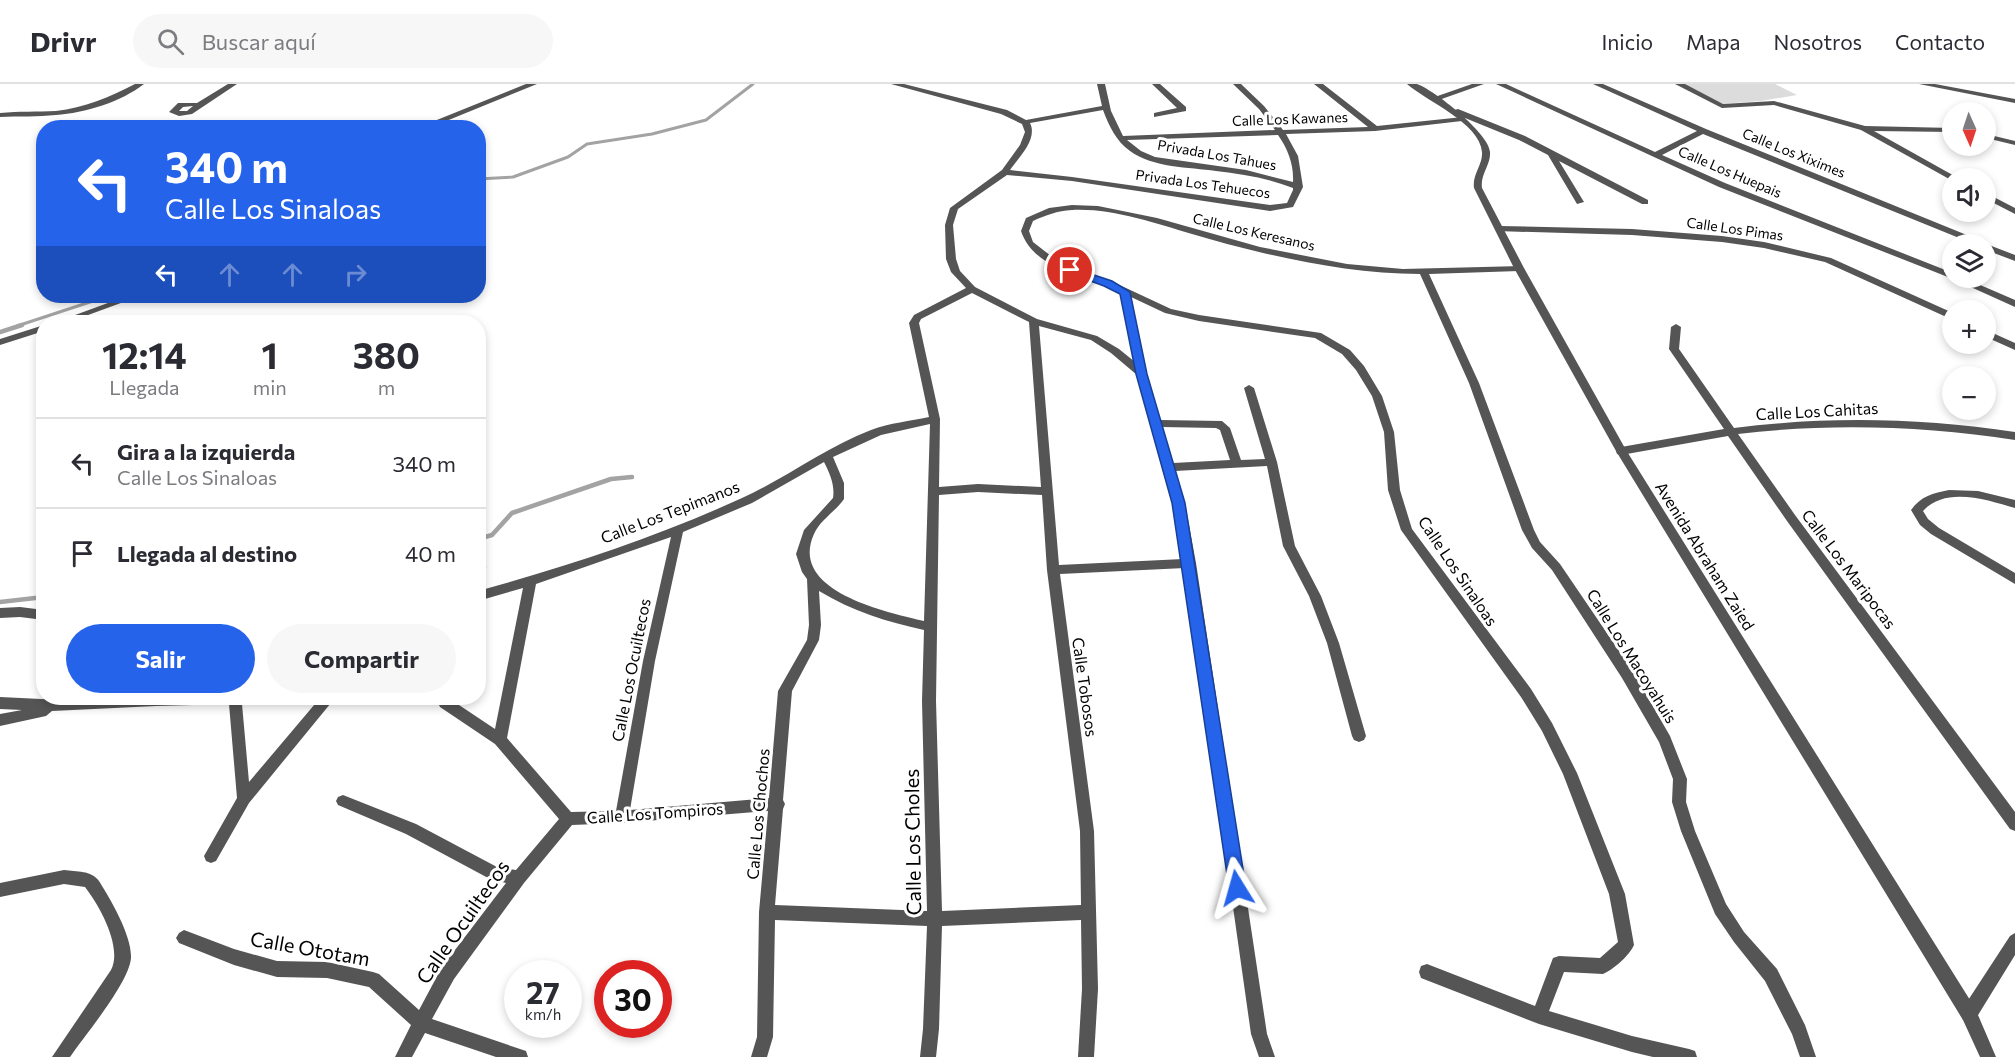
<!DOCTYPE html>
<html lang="es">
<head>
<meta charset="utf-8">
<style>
  body { margin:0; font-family:Commissioner,sans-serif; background:#f7f7f7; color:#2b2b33; height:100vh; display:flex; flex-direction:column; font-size:22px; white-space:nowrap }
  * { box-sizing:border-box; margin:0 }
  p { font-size:20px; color:#7c7c81 }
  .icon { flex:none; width:33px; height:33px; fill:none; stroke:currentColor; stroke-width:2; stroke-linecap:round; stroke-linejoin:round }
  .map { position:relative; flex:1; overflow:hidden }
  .sheet { position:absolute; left:36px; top:231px; width:450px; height:390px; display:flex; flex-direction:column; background:#fff; border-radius:24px; box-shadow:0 3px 9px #0003 }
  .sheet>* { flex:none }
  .banner { position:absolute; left:36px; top:36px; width:450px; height:183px; border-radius:24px; box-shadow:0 3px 9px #0003; background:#2563eb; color:#fff; overflow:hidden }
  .needle { width:39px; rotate:177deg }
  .controls { position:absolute; left:1942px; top:18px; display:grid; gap:12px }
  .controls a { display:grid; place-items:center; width:54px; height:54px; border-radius:50%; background:#fff; box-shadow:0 3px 9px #0003; font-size:30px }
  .speed { position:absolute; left:504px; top:876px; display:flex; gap:12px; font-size:30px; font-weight:700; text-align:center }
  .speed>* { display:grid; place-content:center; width:78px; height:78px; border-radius:50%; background:#fff; box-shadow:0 3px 9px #0003; line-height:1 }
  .speed small { font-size:15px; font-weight:400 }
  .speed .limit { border:9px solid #d22; background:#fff; color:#111 }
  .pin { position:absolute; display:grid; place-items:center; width:51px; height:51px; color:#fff; margin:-26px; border:3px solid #fff; border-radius:50%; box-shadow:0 2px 6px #0007 }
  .me { position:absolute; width:66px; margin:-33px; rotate:352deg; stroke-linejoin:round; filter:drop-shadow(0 0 4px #0008) }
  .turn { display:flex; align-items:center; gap:21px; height:126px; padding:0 30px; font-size:27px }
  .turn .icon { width:78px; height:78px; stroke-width:2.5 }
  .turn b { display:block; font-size:42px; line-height:51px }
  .lanes { display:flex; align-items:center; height:57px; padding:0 30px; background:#0003; justify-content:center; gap:30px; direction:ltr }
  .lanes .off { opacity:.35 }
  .eta { display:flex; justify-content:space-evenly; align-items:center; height:102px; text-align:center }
  .eta b { font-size:36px; font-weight:700; line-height:42px }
  .action { display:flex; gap:12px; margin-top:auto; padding:12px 30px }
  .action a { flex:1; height:69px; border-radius:36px; background:#2563eb; color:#fff; font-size:24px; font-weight:700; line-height:69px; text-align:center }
  .action a+a { background:#f7f7f7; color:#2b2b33 }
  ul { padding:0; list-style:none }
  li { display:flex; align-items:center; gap:18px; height:90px; padding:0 30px; border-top:2px solid #e1e1e2 }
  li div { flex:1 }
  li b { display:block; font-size:22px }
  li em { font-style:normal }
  header { display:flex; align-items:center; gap:36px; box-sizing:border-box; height:84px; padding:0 30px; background:#fff; border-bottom:2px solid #e1e1e2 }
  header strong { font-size:28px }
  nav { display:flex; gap:33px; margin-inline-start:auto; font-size:21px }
  .search { width:420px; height:54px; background:#f7f7f7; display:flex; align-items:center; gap:15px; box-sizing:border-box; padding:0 21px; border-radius:33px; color:#7c7c81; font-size:22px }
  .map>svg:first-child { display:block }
</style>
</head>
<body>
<header>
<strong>Drivr</strong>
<div class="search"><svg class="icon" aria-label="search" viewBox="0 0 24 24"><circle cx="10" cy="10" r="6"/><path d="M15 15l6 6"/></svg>Buscar aquí</div>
<nav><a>Inicio</a><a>Mapa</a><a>Nosotros</a><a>Contacto</a></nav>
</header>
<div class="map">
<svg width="2015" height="973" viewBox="0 0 2015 973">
  <rect width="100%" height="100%" fill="#fff"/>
  <path fill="#dcdcdc" d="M 1683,0 L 1775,0 L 1797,11 L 1761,17 L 1721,20 Z"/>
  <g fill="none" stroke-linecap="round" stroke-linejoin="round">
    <path stroke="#a3a3a3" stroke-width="3" d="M 478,95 L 513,93 L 568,73 L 587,60 L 652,50 L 706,36 L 753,0
      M 17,242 L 96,216 L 100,212"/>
    <path stroke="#a3a3a3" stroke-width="4.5" d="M 0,248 L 22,241
      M 478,455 L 492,451 L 512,429 L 611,395 L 632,393
      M 478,482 L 484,483 L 478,495
      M 0,518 L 44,513"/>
    <path fill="#555" fill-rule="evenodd" d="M 135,0 L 144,0 C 121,18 85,29 56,31 C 38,33 19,32 0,33 L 0,29 C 19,27 37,28 56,27 C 84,24 110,13 135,0 Z
      M 228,0 L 237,0 L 192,30 L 179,32 L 169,28 L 178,19 L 197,19 ZM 193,22 L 187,27 L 179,27 L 183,23 Z
      M 526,0 L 537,0 L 429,44 L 417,44 Z
      M 891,0 L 904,0 L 1007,26 L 1026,36 L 1102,22 L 1097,0 L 1105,0 L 1111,27 L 1123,52 L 1275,46 L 1259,25 L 1233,0 L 1241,0 L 1264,22 L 1283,46 L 1368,43 L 1314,0 L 1323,0 L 1377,42 L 1463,33 L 1451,27 L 1458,25 L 1525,52 L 1648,116 L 1648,120 L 1642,120 L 1559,77 L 1584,118 L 1577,120 L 1548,71 L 1519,56 L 1465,34 L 1465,37 L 1462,37 L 1375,47 L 1286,50 L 1298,72 L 1303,103 L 1293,123 L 1270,127 L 1072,97 L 1007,91 L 958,125 L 953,141 L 956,175 L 960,187 L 975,203 L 1037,235 L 1097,252 L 1119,265 L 1135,278 L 1120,208 C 1087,193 1034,186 1021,147 L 1026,134 L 1049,124 L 1072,121 L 1098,122 L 1157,134 L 1260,163 L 1347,180 L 1403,185 L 1522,182 L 1522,186 L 1519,187 L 1429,190 L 1479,299 L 1534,446 L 1540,458 L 1560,480 L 1632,586 L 1670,652 L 1687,695 L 1686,718 L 1695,747 L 1726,820 L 1744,848 L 1777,885 L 1805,941 L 1816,973 L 1800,973 L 1792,950 L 1765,897 L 1734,858 L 1715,830 L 1681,747 L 1672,718 L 1673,695 L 1659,658 L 1622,594 L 1552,486 L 1532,464 L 1522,446 L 1469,299 L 1420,190 C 1367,190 1315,181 1263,169 C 1239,163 1215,157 1192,150 C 1154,139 1112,124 1072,126 C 1057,127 1046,131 1033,137 L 1029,147 L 1033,158 L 1060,179 L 1111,197 L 1171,225 L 1199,231 L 1321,249 L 1350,266 L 1364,282 L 1382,312 L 1394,348 L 1400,406 L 1412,445 L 1531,605 L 1552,639 L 1577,689 L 1625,810 L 1634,861 C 1629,872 1614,885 1603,890 L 1564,888 L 1549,927 L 1632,952 L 1689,965 L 1695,967 L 1697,973 L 1653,973 L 1632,968 L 1539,940 L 1421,894 L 1419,888 L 1421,882 L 1427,880 L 1535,922 L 1553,874 L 1559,872 L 1600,874 L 1618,858 L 1609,810 L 1563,690 L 1542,647 L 1521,613 L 1401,446 L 1388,406 L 1384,348 L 1372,312 L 1356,286 L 1342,270 L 1315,254 L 1199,237 L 1165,229 L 1131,213 L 1147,290 L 1160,336 L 1222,337 L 1230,344 L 1241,376 L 1265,375 L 1244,304 L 1249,301 L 1254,304 L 1277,378 L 1295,462 L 1321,512 L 1339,559 L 1366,652 L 1364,656 L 1359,658 L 1354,656 L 1352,652 L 1327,559 L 1309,512 L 1283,462 L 1267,382 L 1175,387 L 1185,419 L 1196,479 L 1267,950 L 1275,973 L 1259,973 L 1251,950 L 1185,484 L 1060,490 L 1094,747 L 1098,905 L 1094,973 L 1078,973 L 1082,905 L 1081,836 L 942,842 L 939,945 L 936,973 L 920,973 L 923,945 L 927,842 L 775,836 L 773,953 L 767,973 L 751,973 L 757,953 L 759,828 L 768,727 L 622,739 L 572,741 L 524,799 L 454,895 L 432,935 L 520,965 L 526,967 L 528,973 L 496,973 L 425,949 L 412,973 L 395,973 L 411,941 L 369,903 L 327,894 L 277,893 L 234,881 L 179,859 L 176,854 L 179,849 L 184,846 L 234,865 L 277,877 L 327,878 L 373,888 L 379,890 L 419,926 L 442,883 L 506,799 L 490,795 L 406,750 L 338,721 L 336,717 L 338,713 L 343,711 L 348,713 L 416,740 L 497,783 L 516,786 L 559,735 L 495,660 L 440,623 L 438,619 L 440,615 L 445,614 L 450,615 L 495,645 L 523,504 L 478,517 L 478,507 C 568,482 657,453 742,414 C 786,394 825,364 871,346 C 890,339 910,337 929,333 L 909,239 L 914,231 L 966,204 L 951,188 L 946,175 L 945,141 L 950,124 L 1002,86 L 1020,61 L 1025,48 L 1022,40 L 1001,30 ZM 1103,26 C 1109,42 1116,57 1130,67 C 1153,84 1189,83 1216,87 C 1242,90 1268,94 1293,104 L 1293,106 L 1287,119 L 1270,121 L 1072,93 L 1010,86 C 1019,73 1038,55 1030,39 ZM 1278,51 C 1288,65 1294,81 1293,98 L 1246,86 L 1155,73 L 1141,67 L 1127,56 ZM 972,209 L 1029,238 L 1041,403 L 978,400 L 939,403 L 940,335 L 919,239 L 921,235 ZM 1039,242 L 1091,256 L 1111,269 L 1137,291 L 1173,419 L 1183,475 L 1059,481 ZM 930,340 L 924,537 C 886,528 788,507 814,450 C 820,436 835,428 844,415 L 844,399 L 833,373 L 881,351 ZM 1162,343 L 1216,344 L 1220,346 L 1230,376 L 1173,379 ZM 824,378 C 830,390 835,401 833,414 L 804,446 L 796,470 L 802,488 L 807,495 L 809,541 L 807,556 L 778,607 L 769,714 L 630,726 L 655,577 L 683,448 L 752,419 ZM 978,408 L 1042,411 L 1047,486 L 1080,747 L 1081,821 L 942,827 L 936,617 L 939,411 ZM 671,453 L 643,577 L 616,727 L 571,728 L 507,654 L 536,500 ZM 819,507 C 852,527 887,538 924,546 L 922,617 L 927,827 L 775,821 L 783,725 L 785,720 L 783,716 L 792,607 L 819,556 L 821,541 Z
      M 1152,0 L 1160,0 L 1186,23 L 1186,27 L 1154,33 L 1154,29 L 1177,24 Z
      M 1472,0 L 1484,0 L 1436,17 L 1429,15 Z
      M 1496,0 L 1506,0 L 1655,68 L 1697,47 L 1593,0 L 1603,0 L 1706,45 L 1984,158 L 1985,160 L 1974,160 L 1703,50 L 1662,71 L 1725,99 L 1953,189 L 1953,194 L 1964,194 L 2015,216 L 2015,223 L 1953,195 L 1719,103 Z
      M 1675,0 L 1685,0 L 1723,20 L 1774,17 L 1865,42 L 1953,44 L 1953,48 L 1874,47 L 1958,94 L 1951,96 L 1861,46 L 1774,21 L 1722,24 Z
      M 1919,0 L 1935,0 L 2015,15 L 2015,19 Z
      M 1986,50 L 2015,57 L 2015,61 L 1986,54 Z
      M 1986,109 L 2015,124 L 2015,130 L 1986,115 Z
      M 1499,142 L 1632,145 L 1722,152 L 1764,158 L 1831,174 L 1953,229 L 1953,236 L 1825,178 L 1764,164 L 1722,158 L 1632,151 L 1496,147 L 1495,145 Z
      M 1985,160 L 1989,161 L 2015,171 L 2015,177 L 1986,166 Z
      M 127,212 L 140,212 L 69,238 L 56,238 Z
      M 1676,240 L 1681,243 L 1679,265 L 1734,344 C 1828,332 1921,334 2015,348 L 2015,356 C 1923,342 1831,339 1738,350 L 1795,431 L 2015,728 L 2015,747 L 2010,745 L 1787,437 L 1728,352 L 1621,371 L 1617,370 L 1616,367 L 1621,363 L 1724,345 L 1669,265 L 1671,243 Z
      M 44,241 L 44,247 L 0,261 L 0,255 Z
      M 1986,246 L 2015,259 L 2015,266 L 1986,253 Z
      M 1949,406 L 1978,407 L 2015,416 L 2015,424 C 1987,416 1946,402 1923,427 L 1928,435 L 1939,444 L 2015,489 L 2015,500 L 1931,450 L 1920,441 L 1911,426 C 1921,412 1933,409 1949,406 Z
      M 20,523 L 44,526 L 44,536 L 20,533 L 0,534 L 0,524 Z
      M 0,613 L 62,616 L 109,614 L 301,614 L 300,618 L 295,619 L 242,620 L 249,698 L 320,614 L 335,614 L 249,719 L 216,777 L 211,779 L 206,777 L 204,772 L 237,714 L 229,620 L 156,622 L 52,627 L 46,632 L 0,642 L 0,630 L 22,626 L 0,625 Z
      M 64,786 C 77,788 91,786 99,797 C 111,816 132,852 131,874 C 129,899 85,951 70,973 L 52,973 L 111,886 C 123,863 99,821 85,803 L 64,800 L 0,813 L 0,799 Z
      M 2015,849 L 2015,871 L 1975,936 L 1969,938 L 1963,936 L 1961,930 L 1963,924 L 2010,852 Z"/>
    <path fill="#555" fill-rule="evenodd" d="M 1407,0 C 1409,0 1415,0 1417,0 C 1434,6 1489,49 1490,68 C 1491,81 1480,90 1482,104 L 1524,184 L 1626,366 L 1975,924 L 1996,973 L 1980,973 L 1963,936 L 1616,367 L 1514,184 L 1474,104 C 1472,90 1483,81 1482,68 C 1480,39 1426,17 1407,0 Z"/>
  </g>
  <path fill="#2563eb" stroke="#184099" stroke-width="1.5" d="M 1070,183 L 1112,197 L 1130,208 L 1147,290 L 1185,419 L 1246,804 L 1243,810 L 1237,812 L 1231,810 L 1229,804 L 1172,419 L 1136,290 L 1120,210 L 1104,202 L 1066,188 L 1066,184 Z"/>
  <g text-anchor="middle" stroke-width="6" stroke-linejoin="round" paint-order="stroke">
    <g font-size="14" fill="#000" stroke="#fff">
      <text transform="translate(1290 35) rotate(-2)" y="5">Calle Los Kawanes</text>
      <text transform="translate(1794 69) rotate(22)" y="5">Calle Los Xiximes</text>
      <text transform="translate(1217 71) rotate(10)" y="5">Privada Los Tahues</text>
      <text transform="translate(1730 88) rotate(23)" y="5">Calle Los Huepais</text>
      <text transform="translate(1203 100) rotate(8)" y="5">Privada Los Tehuecos</text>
      <text transform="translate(1735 145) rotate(8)" y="5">Calle Los Pimas</text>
      <text transform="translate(1254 148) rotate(13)" y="5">Calle Los Keresanos</text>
    </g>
    <g font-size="16" fill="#000" stroke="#fff">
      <text transform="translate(1817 327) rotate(-3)" y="6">Calle Los Cahitas</text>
      <text transform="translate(670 428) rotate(-21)" y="6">Calle Los Tepimanos</text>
      <text transform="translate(1705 472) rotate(58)" y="6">Avenida Abraham Zaied</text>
      <text transform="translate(1849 485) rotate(53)" y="6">Calle Los Maripocas</text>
      <text transform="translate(1458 487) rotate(56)" y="6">Calle Los Sinaloas</text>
      <text transform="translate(1632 572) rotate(58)" y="6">Calle Los Macoyahuis</text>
      <text transform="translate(631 586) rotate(-79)" y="6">Calle Los Ocuiltecos</text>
      <text transform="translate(1085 603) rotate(82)" y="6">Calle Tobosos</text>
      <text transform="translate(655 729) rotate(-4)" y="6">Calle Los Tompiros</text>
      <text transform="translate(758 730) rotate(-85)" y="6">Calle Los Chochos</text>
    </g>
    <g font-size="20" fill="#000" stroke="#fff">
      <text transform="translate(913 758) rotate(-91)" y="7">Calle Los Choles</text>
      <text transform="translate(463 838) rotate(-55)" y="7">Calle Ocuiltecos</text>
      <text transform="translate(310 865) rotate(10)" y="7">Calle Ototam</text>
    </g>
  </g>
</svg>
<div class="controls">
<a><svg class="needle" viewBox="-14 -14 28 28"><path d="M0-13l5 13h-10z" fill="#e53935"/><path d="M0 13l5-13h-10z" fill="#7c7c81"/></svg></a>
<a><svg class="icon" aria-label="sound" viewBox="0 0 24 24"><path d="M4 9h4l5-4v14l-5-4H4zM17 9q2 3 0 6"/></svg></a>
<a><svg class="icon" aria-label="layers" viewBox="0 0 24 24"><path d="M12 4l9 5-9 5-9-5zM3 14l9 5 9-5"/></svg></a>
<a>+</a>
<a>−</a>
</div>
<div class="speed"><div>27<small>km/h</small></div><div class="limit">30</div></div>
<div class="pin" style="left:1070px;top:186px;background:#d93025"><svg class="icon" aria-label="arrive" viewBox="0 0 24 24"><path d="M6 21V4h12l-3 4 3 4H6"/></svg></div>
<svg class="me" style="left:1237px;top:804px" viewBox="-20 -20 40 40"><path d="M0-17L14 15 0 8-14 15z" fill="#2563eb" stroke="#fff" stroke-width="4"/></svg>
<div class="banner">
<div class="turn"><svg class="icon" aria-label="left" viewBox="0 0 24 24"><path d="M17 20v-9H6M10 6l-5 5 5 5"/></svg><div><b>340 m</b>Calle Los Sinaloas</div></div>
<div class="lanes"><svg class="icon" aria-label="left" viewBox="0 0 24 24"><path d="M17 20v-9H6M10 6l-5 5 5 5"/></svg><svg class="icon off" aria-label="ahead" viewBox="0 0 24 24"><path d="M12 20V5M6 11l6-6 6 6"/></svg><svg class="icon off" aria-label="ahead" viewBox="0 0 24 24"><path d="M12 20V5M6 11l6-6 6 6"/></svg><svg class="icon off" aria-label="right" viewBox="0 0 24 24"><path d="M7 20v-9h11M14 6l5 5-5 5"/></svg></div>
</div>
<section class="sheet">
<div class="eta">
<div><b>12:14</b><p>Llegada</p></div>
<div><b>1</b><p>min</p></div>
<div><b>380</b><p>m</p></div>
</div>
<ul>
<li><svg class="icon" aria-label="left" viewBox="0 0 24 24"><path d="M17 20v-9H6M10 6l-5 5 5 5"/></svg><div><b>Gira a la izquierda</b><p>Calle Los Sinaloas</p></div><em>340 m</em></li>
<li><svg class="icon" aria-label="arrive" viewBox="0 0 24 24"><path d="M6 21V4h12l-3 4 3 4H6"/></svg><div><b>Llegada al destino</b></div><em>40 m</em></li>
</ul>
<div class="action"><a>Salir</a><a>Compartir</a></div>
</section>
</div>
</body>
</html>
